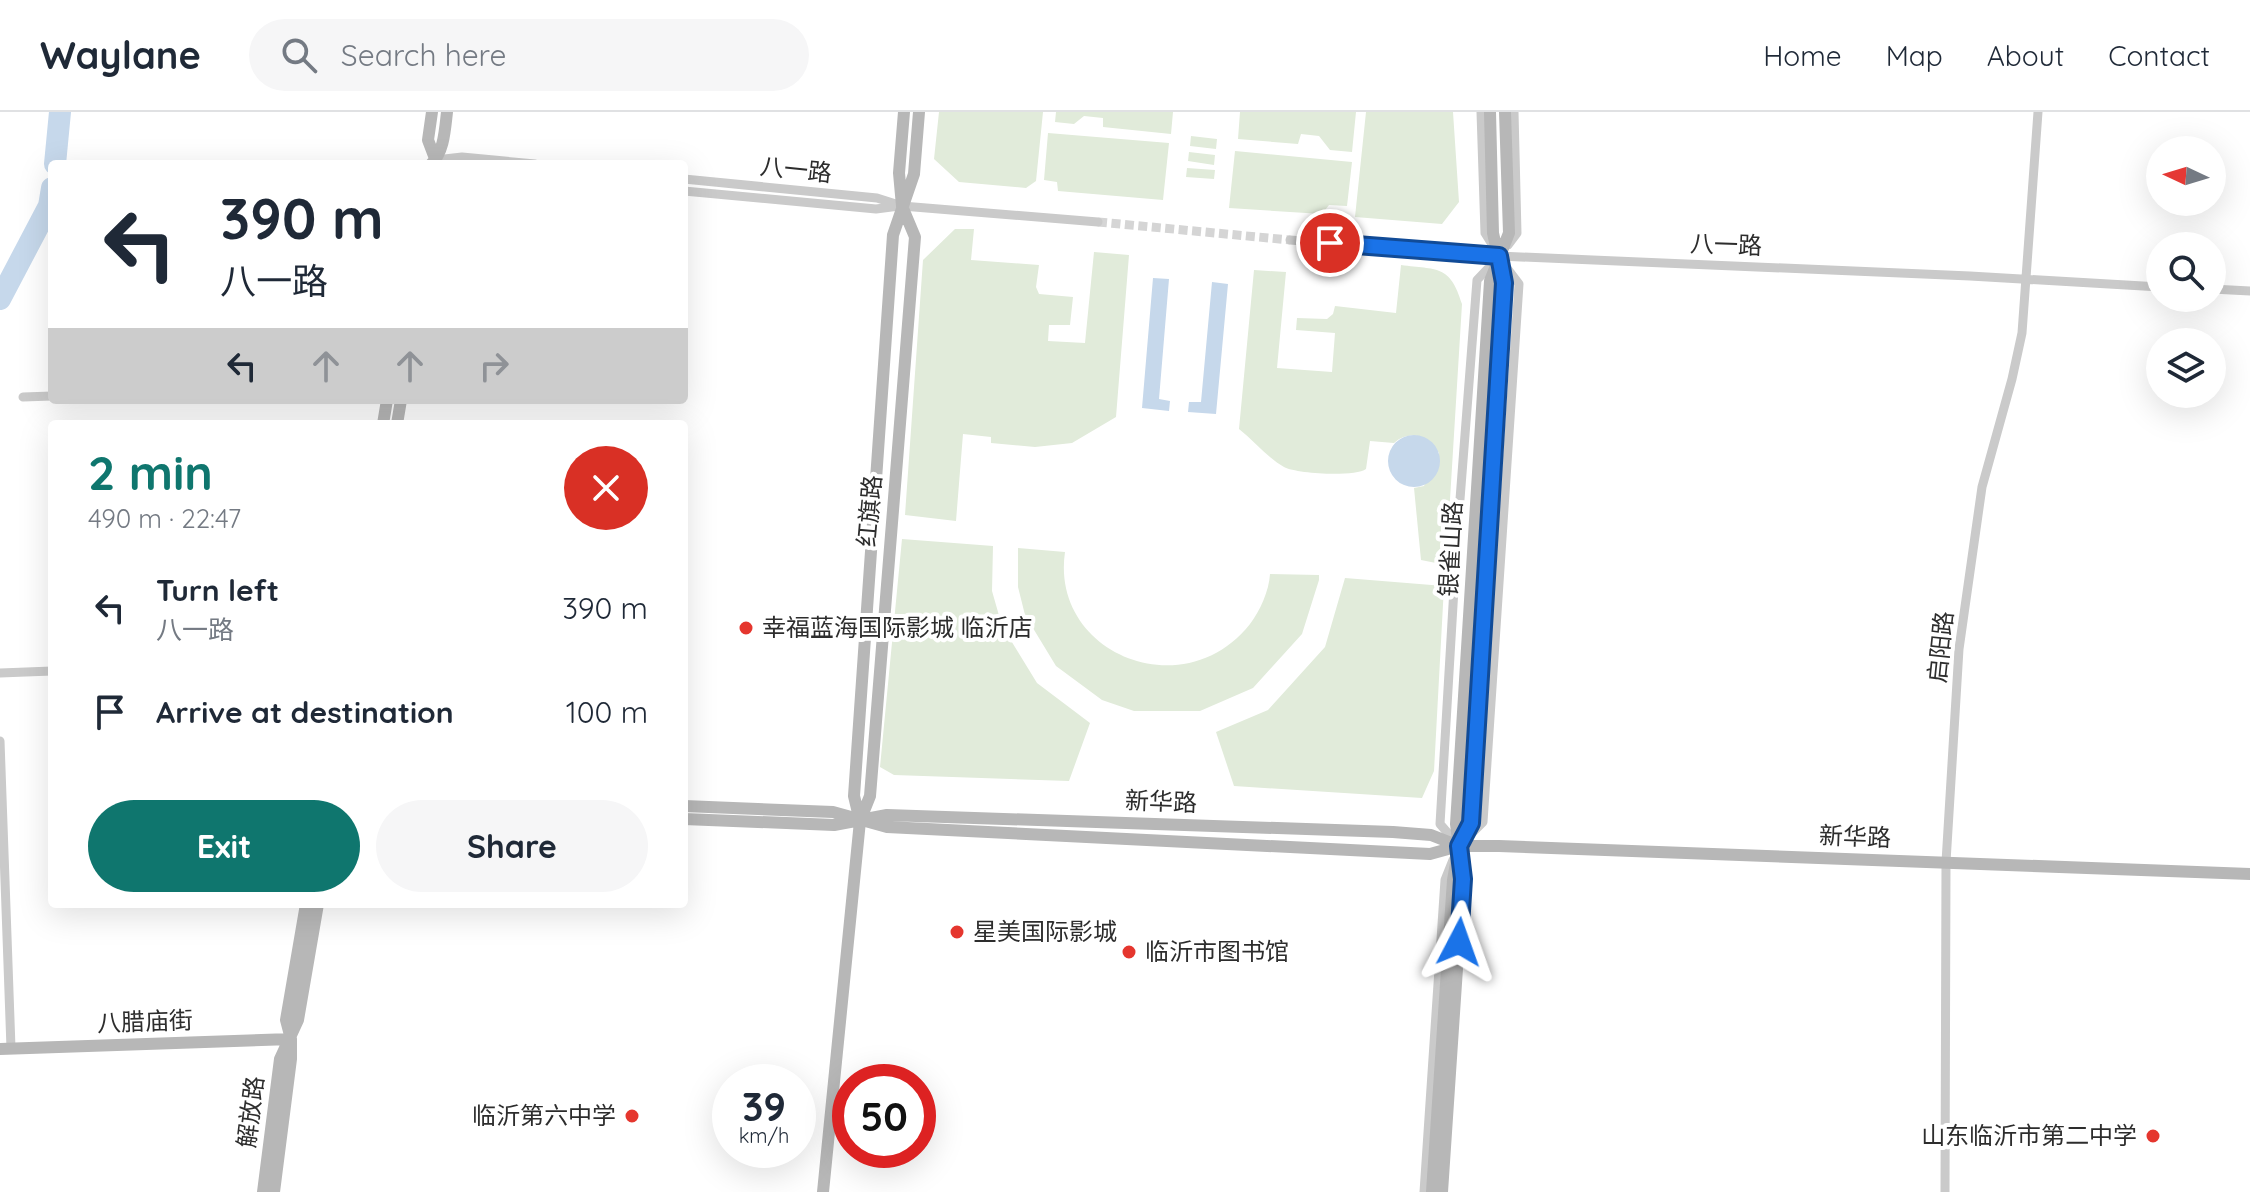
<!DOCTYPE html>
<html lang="en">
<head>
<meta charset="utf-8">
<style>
  body { margin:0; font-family:Quicksand,"Noto Sans SC",sans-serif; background:#f6f6f7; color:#1f2937; height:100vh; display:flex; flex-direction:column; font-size:30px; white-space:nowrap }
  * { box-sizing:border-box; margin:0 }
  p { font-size:26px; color:#747a83 }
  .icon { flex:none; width:44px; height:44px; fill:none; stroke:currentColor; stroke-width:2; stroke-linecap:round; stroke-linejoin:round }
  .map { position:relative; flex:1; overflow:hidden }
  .sheet { position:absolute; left:48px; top:308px; width:640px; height:488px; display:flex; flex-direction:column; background:#fff; border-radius:8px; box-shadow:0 8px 32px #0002 }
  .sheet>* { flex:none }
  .top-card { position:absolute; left:48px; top:48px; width:640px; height:244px; border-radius:8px; box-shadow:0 8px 32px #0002; background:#fff; color:#1f2937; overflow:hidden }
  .needle { width:52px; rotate:274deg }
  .buttons { position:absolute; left:2146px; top:24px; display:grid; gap:16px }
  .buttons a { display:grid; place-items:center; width:80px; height:80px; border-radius:50%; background:#fff; box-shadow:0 8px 32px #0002; font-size:40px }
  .speed { position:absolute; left:712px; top:952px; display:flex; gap:16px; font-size:40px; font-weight:700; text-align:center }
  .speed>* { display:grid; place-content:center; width:104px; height:104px; border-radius:50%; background:#fff; box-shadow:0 8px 32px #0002; line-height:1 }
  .speed small { font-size:20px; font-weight:400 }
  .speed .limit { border:12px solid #d22; background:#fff; color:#111 }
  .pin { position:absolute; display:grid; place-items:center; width:68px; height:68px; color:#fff; margin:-34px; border:4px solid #fff; border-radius:50%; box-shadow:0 2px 8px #0007 }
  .me { position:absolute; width:88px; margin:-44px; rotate:4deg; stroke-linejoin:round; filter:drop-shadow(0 0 6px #0008) }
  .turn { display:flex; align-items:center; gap:28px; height:168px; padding:0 40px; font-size:36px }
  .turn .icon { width:104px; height:104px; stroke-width:2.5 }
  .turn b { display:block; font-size:56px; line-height:68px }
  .lanes { display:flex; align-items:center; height:76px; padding:0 40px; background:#0003; justify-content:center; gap:40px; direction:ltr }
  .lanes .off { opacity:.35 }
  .round { display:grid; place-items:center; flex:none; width:84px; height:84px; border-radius:42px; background:#f6f6f7 }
  .head { display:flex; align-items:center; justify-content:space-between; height:136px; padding:0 40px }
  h1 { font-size:48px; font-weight:800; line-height:60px; color:#0f766e }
  .primary-button { display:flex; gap:16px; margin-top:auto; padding:16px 40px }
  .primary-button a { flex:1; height:92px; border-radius:48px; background:#0f766e; color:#fff; font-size:32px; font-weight:800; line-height:92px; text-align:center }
  .primary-button a+a { background:#f6f6f7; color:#1f2937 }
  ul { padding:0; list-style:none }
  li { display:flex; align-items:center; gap:24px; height:104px; padding:0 40px }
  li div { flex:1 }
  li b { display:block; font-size:30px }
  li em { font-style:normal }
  header { display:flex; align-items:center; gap:48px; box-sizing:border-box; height:112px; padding:0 40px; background:#fff; border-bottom:2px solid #e0e1e3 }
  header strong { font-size:38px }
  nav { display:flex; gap:44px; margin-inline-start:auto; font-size:28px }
  .search { width:560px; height:72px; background:#f6f6f7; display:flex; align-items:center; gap:20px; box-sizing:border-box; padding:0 28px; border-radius:44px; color:#747a83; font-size:30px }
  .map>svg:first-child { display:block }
</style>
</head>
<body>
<header>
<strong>Waylane</strong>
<div class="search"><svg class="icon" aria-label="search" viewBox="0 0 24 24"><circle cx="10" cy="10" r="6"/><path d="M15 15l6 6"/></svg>Search here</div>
<nav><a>Home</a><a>Map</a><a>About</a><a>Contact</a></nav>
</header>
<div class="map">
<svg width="2250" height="1080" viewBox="0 0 2250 1080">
  <rect width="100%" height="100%" fill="#fff"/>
  <path fill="#e1ebda" d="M 939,0 L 1043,0 L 1036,69 L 1026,76 L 959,70 L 934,47 Z
    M 1056,0 L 1173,0 L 1171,22 L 1103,15 L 1103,6 L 1084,4 L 1074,12 L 1055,10 Z
    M 1240,0 L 1356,0 L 1352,40 L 1330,38 L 1319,24 L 1301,22 L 1298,32 L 1238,27 Z
    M 1366,0 L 1453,0 L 1459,90 L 1442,112 L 1355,105 Z
    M 1048,21 L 1169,31 L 1163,88 L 1058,79 L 1057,70 L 1044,68 Z
    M 1191,24 L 1217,27 L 1216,37 L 1190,34 Z
    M 1235,39 L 1352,50 L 1347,94 L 1329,93 L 1322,102 L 1229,96 Z
    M 1189,40 L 1215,43 L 1214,53 L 1188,49 Z
    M 1187,56 L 1215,58 L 1214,67 L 1186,65 Z
    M 955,117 L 974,117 L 971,148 L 1039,153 L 1036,175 L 1039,182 L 1073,185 L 1070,213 L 1049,213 L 1048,229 L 1085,231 L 1094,140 L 1129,143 L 1116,305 L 1072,331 L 1035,335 L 991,331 L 991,325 L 963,322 L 956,409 L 905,403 L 923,148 Z
    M 1401,153 C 1437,158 1450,152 1462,192 L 1446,453 L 1421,448 L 1414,376 L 1424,374 L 1439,341 C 1429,324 1410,317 1394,331 L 1370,329 L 1366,357 C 1355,365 1297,362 1284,355 C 1268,346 1254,329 1239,317 L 1254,158 L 1286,160 L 1277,256 L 1332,260 L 1335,221 L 1296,218 L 1297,206 L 1327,207 L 1333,202 L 1335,194 L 1396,201 Z
    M 902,427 L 993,434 L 992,479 L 1002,514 L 1037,571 L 1090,611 L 1069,669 L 894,663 L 880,655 Z
    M 1018,436 L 1065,440 C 1050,542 1184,596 1250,512 C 1260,499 1269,479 1270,462 L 1319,463 L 1319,468 L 1302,522 L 1253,576 L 1200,599 L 1134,599 L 1102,588 L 1056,554 L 1025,503 L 1018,475 Z
    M 1345,466 L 1444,474 L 1434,659 L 1422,686 L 1234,674 L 1216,620 L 1268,598 L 1325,535 Z"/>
  <path fill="#c6d8eb" d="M 1153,166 L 1169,167 L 1159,287 L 1170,289 L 1169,299 L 1142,296 Z
    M 1212,170 L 1228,172 L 1216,302 L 1188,300 L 1189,290 L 1201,290 Z
    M1388 349a26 26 0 1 1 52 0a26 26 0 1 1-52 0Z"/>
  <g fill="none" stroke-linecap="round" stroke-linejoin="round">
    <path stroke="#c6d8eb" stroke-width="22" d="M 55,52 L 60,0
      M 0,187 L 49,94 L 52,76"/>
    <path stroke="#d5d5d5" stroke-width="9" stroke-dasharray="9 4.5" stroke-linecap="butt" d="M 1098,110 L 1290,128"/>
    <path stroke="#cacaca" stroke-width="9" d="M 1481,0 L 1485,121 L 1493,134
      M 436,48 L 462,45 L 535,52
      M 684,67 L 877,86 L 902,94 L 1098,110
      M 684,79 L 876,97 L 899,94
      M 1290,128 L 1499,144 L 1970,164 L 2160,175
      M 1508,133 L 1517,121 L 1514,0
      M 2212,177 L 2250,179
      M 23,285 L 52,284
      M 0,561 L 52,559
      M 0,629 L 11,936
      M 1464,729 L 1483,710 L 1519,172 L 1500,147
      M 1459,734 L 1440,712 L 1457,426 L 1477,168 L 1496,148
      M 1424,1080 L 1445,768 L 1453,748
      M 1945,1080 L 1946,750 L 1959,537 L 1982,375 L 2012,267 L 2022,221 L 2038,0"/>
    <path stroke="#b7b7b7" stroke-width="12" d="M 432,0 L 428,28 L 436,49
      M 431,52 C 444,41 445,17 447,0
      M 383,312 L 387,288
      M 397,312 L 401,288
      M 684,694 L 833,700 L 887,715 L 1430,742 L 1459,734 L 1499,734 L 2250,762
      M 684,707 L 834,713 L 887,703 L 1393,720 L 1431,723 L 1459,734
      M 860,709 L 854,684 L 893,123 L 914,62 L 919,0
      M 0,937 L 291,927
      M 263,1080 L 280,947 L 298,908 L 318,792
      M 274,1080 L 291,947 L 291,927 L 286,908 L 306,792
      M 823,1080 L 860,709 L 870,684 L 915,125 L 902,94 L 899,61 L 904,0
      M 1432,1080 L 1453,768 L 1459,734 L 1471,711 L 1504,171 L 1493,121 L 1490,0
      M 1442,1080 L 1463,767 L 1456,712 L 1490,169 L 1509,121 L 1505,0"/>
  </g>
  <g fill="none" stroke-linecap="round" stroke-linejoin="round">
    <defs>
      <path id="route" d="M 1330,131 L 1499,144 L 1504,171 L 1471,711 L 1459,734 L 1463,767 L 1459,830"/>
    </defs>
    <use href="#route" stroke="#114b97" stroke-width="20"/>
    <use href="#route" stroke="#1a73e8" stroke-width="14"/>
  </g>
  <g fill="#e5362e" stroke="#fff" stroke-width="3">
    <circle cx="746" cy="516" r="8"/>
    <circle cx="957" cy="820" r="8"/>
    <circle cx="1129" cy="840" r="8"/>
    <circle cx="632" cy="1004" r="8"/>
    <circle cx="2153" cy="1024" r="8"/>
  </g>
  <g text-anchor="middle" stroke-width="8" stroke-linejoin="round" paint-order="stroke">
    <g font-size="24" fill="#2d2d2d" stroke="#fff">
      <text transform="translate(796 58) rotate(6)" y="8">八一路</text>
      <text transform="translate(1726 133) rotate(2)" y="8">八一路</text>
      <text transform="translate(870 399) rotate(-85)" y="8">红旗路</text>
      <text transform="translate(1451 437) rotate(-87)" y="8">银雀山路</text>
      <text transform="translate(1941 535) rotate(-84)" y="8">启阳路</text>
      <text transform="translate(1161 690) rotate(2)" y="8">新华路</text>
      <text transform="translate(1855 725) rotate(2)" y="8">新华路</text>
      <text transform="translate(145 910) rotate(-2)" y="8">八腊庙街</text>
      <text transform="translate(251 1000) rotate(-83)" y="8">解放路</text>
    </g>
    <g font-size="24" fill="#2d2d2d" stroke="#fff" text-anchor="start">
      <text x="762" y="524">幸福蓝海国际影城 临沂店</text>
      <text x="973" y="828">星美国际影城</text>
      <text x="1145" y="848">临沂市图书馆</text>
      <text x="616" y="1012" text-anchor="end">临沂第六中学</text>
      <text x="2137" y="1032" text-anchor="end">山东临沂市第二中学</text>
    </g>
  </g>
</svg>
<div class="buttons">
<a><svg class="needle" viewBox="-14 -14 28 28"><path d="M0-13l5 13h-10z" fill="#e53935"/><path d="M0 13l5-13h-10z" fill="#747a83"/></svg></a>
<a><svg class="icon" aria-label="search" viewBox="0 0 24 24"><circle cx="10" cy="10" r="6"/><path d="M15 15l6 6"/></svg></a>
<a><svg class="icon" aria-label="layers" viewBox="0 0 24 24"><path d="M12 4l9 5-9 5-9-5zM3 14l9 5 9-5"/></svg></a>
</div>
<div class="speed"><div>39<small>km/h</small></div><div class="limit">50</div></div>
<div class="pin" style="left:1330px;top:131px;background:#d93025"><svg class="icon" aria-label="arrive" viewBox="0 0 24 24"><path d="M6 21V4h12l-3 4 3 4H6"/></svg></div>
<svg class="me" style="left:1459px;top:830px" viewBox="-20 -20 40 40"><path d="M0-17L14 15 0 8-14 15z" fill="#1a73e8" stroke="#fff" stroke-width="4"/></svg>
<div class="top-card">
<div class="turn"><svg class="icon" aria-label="left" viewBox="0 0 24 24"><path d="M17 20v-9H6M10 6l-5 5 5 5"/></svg><div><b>390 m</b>八一路</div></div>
<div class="lanes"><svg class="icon" aria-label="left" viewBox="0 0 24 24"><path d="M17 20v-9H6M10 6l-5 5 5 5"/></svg><svg class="icon off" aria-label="ahead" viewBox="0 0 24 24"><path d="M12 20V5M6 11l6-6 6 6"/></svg><svg class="icon off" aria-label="ahead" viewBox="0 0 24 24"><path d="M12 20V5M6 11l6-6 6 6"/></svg><svg class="icon off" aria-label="right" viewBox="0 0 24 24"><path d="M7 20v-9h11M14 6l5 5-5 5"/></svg></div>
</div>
<section class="sheet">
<div class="head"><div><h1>2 min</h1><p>490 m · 22:47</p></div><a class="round" style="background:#d93025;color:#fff"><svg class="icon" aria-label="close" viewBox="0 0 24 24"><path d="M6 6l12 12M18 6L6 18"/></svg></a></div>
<ul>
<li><svg class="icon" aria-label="left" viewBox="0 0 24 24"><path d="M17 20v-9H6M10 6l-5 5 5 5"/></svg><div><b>Turn left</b><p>八一路</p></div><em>390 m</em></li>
<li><svg class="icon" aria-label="arrive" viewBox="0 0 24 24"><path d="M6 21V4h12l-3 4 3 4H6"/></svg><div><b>Arrive at destination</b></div><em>100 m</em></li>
</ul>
<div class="primary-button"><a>Exit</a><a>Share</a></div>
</section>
</div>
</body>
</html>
